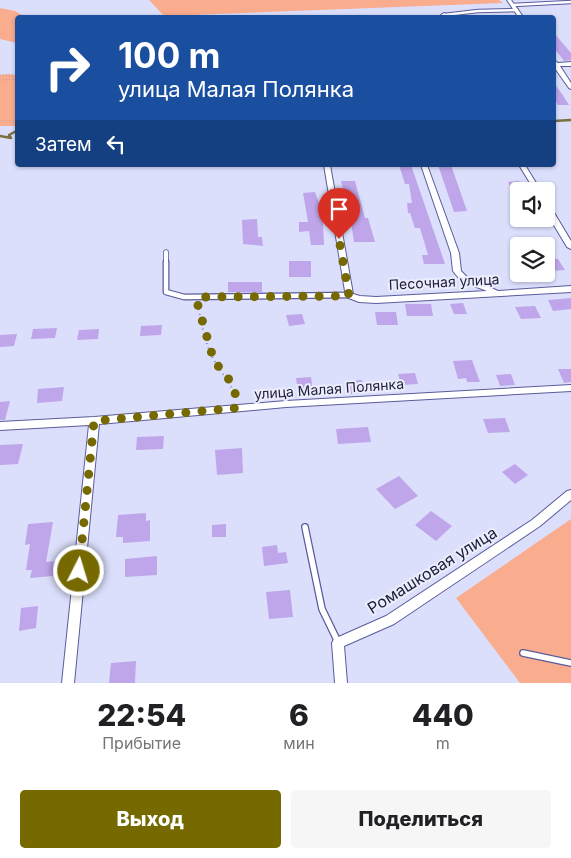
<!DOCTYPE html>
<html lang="ru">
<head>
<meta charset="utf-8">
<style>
  body { margin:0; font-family:Inter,sans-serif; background:#f6f6f6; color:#202124; height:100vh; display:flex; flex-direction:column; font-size:19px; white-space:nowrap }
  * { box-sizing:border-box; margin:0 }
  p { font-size:16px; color:#757577 }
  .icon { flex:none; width:28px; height:28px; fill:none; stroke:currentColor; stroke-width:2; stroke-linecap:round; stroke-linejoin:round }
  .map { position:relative; height:683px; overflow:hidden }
  .details { display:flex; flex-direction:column; background:#fff; flex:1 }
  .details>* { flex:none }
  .banner { position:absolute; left:15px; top:15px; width:541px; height:152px; border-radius:5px; box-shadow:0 1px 4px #0004; background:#1a4fa0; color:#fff; overflow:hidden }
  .tools { position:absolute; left:510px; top:182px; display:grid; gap:10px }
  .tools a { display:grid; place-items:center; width:45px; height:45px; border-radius:5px; background:#fff; box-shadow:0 1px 4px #0004; font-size:25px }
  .pin { position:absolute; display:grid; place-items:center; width:42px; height:42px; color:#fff; margin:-51px -21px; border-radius:50% 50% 50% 0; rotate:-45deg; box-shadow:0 0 5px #0007 }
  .pin .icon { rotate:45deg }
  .me { position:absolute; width:55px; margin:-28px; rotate:5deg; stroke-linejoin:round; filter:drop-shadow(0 0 4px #0008) }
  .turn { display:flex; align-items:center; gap:18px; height:105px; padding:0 20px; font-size:22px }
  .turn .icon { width:65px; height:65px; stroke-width:2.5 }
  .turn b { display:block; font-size:35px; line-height:42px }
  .then { display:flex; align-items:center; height:48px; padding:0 20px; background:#0003; gap:10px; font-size:19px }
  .eta { display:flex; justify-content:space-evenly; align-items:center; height:85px; text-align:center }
  .eta b { font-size:30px; font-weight:800; line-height:35px }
  .primary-button { display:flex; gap:10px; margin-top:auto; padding:10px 20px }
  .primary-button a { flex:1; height:58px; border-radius:5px; background:#756900; color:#fff; font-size:20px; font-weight:800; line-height:58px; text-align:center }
  .primary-button a+a { background:#f6f6f6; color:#202124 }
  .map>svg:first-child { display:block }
</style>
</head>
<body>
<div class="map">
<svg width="571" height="683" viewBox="0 0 571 683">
  <rect width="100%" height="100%" fill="#dcdffc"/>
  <path fill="#faac8e" d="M 149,0 L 499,0 L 503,3 L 164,16 Z
    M 0,8 L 15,11 L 25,17 L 18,18 L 17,43 L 0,39 Z
    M 8,74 L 17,75 L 17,126 L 0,126 L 0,75 Z
    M 571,519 L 571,683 L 520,683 L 456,598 Z"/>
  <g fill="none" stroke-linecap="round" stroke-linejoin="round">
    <path stroke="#78703f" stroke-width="2.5" d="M 554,121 L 571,120
      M 0,136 L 11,138 L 9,135 L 18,130"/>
  </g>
  <path fill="#bfa5ea" d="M 554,33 L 571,53 L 571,60 L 564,61 L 554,48 Z
    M 554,83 L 562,94 L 569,105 L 558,105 L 554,98 Z
    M 399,165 L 411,165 L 445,264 L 424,264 L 422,255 L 428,255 L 420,228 L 415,228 L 410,213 L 408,213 L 407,203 L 412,203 L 409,184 L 405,184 Z
    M 438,165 L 451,165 L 467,211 L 454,212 Z
    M 341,181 L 355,181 L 365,218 L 368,218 L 375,242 L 354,242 L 349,210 Z
    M 519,181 L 519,205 L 508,182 Z
    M 315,192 L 319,203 L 322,222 L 323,222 L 324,245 L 311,245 L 309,231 L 299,232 L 299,222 L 308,222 L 303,193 Z
    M 257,219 L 258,237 L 262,237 L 263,246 L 243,244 L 242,220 Z
    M 546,237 L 556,259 L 558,259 L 565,270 L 551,271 L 546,264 Z
    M 289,261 L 311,261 L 311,277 L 289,277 Z
    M 228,282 L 262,282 L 262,292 L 228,292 Z
    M 571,298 L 571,309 L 553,311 L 548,300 Z
    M 463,303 L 467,314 L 454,314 L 450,304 Z
    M 405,304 L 431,304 L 433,316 L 407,316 Z
    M 535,306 L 541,318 L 521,319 L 515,307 Z
    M 375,312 L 396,312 L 398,325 L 377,325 Z
    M 302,314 L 305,324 L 289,326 L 286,315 Z
    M 162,325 L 161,335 L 140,336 L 141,326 Z
    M 57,328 L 55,338 L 31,339 L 33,329 Z
    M 99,329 L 98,339 L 77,340 L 79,330 Z
    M 17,334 L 14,346 L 0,347 L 0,335 Z
    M 472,360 L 480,382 L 467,382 L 466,378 L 458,379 L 453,361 Z
    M 558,369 L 571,369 L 571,382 L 564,383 Z
    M 415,373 L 418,384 L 401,385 L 398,374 Z
    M 511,374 L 515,385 L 500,386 L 496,375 Z
    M 311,377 L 313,392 L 298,393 L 296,378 Z
    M 362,380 L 365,393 L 351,394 L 348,381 Z
    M 64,387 L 62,401 L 37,403 L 38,389 Z
    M 10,401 L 5,420 L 0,420 L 0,402 Z
    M 505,418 L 510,432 L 488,433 L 483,419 Z
    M 368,427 L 371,442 L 338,444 L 336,429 Z
    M 164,436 L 163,449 L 136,450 L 137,437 Z
    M 23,444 L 18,464 L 0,465 L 0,445 Z
    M 242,448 L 243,473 L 217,475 L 215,450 Z
    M 515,464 L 528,475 L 515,484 L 502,472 Z
    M 399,476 L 418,496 L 395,509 L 376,489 Z
    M 431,511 L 452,526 L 436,541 L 415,525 Z
    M 146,513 L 146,521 L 150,520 L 150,541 L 123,543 L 123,537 L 116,537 L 118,515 Z
    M 53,522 L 46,562 L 56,561 L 53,576 L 30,578 L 32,570 L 26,570 L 30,544 L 25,545 L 28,524 Z
    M 226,524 L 226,537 L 212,537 L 212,525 Z
    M 277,545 L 278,553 L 286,552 L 288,563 L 264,566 L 262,547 Z
    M 157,556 L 157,575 L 125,577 L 125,559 Z
    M 290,590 L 293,617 L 269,619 L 266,592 Z
    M 38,606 L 36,628 L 19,631 L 21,608 Z
    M 136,661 L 135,683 L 109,683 L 111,663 Z"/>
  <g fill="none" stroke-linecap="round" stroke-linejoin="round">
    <defs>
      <path id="lane-far3" d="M 513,5 L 571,2
        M 444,15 L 478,11 L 517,10"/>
      <path id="lane-far2" d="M 166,263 L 166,252"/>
      <path id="lane-far1" d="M 166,262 L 166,292 L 184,297 L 349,295"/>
      <path id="lane" d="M 305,527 L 322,609 L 338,642
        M 523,653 L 571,663"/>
      <path id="street" d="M 507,0 L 511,0 L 524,18 L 519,18 Z
        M 444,13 L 446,14 L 448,18 L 443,18 L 441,15 Z
        M 554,60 L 558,63 L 571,62 L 571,66 L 560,66 L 571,83 L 571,89 L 569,88 L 554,67 Z
        M 324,165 L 330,165 L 353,294 L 360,296 L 376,297 L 487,291 L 461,281 L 453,271 L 451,253 L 421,165 L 427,165 L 459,253 L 461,271 L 467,277 L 498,291 L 571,286 L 571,292 L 376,303 L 359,302 L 346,297 Z
        M 519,165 L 525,165 L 541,191 L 535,191 Z
        M 546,204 L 550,206 L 571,241 L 571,249 L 567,247 L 546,212 Z
        M 571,385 L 571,391 L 286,407 L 99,424 L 74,683 L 62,683 L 89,425 L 0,430 L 0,422 L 94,417 L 286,401 Z
        M 571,490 L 571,500 L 540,526 L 394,624 L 344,646 L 347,683 L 335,683 L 332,643 L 334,639 L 386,616 L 532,520 L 567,491 Z"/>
    </defs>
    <use href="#lane-far3" stroke="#5a5b9b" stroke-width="4.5"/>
    <use href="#lane-far2" stroke="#5a5b9b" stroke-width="5.5"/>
    <use href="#lane-far1" stroke="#5a5b9b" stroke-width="7"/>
    <use href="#lane" stroke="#5a5b9b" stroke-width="8"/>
    <use href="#street" stroke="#5a5b9b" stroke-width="2"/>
    <path stroke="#8587a3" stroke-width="1" stroke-dasharray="0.5 2.5" stroke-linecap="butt" d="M 0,75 L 18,77
      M 0,80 L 18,79
      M 0,121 L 18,121"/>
    <path stroke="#8587a3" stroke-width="2" stroke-dasharray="1 4" stroke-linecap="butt" d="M 198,304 C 201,324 205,344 215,362 C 222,375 233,384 236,400"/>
    <use href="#lane-far3" stroke="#fff" stroke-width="2.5"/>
    <use href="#lane-far2" stroke="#fff" stroke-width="4"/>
    <use href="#lane-far1" stroke="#fff" stroke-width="4.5"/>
    <use href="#lane" stroke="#fff" stroke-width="5.5"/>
    <use href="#street" fill="#fff" fill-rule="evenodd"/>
  </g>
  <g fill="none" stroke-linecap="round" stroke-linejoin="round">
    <path stroke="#756900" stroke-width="9" stroke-dasharray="0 16.2" d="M 79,571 L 94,421 L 236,408 L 235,391 L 228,378 L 214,361 L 198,306 L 198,297 L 349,296 L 339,239"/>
  </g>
  <g text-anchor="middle" stroke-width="4" stroke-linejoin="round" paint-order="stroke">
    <g font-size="14" fill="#20203b" stroke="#ecedfc">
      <text transform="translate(444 282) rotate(-3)" y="5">Песочная улица</text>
      <text transform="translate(329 389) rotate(-4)" y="5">улица Малая Полянка</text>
    </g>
    <g font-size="16" fill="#20203b" stroke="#ecedfc">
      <text transform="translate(432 570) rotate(-32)" y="6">Ромашковая улица</text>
    </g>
  </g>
</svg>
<div class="tools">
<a><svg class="icon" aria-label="sound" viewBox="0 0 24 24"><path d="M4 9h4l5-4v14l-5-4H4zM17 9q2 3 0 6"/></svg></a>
<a><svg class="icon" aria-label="layers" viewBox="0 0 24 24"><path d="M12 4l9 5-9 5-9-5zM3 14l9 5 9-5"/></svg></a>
</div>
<div class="pin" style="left:339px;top:239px;background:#d93025"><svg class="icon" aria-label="arrive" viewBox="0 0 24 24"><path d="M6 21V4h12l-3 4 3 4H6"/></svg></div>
<svg class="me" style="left:79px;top:571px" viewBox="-20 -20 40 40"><circle r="17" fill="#756900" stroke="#fff" stroke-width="3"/><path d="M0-11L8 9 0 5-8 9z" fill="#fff"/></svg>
<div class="banner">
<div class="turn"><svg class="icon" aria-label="right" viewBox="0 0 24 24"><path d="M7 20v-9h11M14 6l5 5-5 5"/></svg><div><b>100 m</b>улица Малая Полянка</div></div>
<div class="then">Затем<svg class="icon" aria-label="left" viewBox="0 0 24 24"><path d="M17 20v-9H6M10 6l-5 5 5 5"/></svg></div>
</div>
</div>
<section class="details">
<div class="eta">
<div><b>22:54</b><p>Прибытие</p></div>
<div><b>6</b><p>мин</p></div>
<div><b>440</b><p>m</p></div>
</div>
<div class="primary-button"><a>Выход</a><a>Поделиться</a></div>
</section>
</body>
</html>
